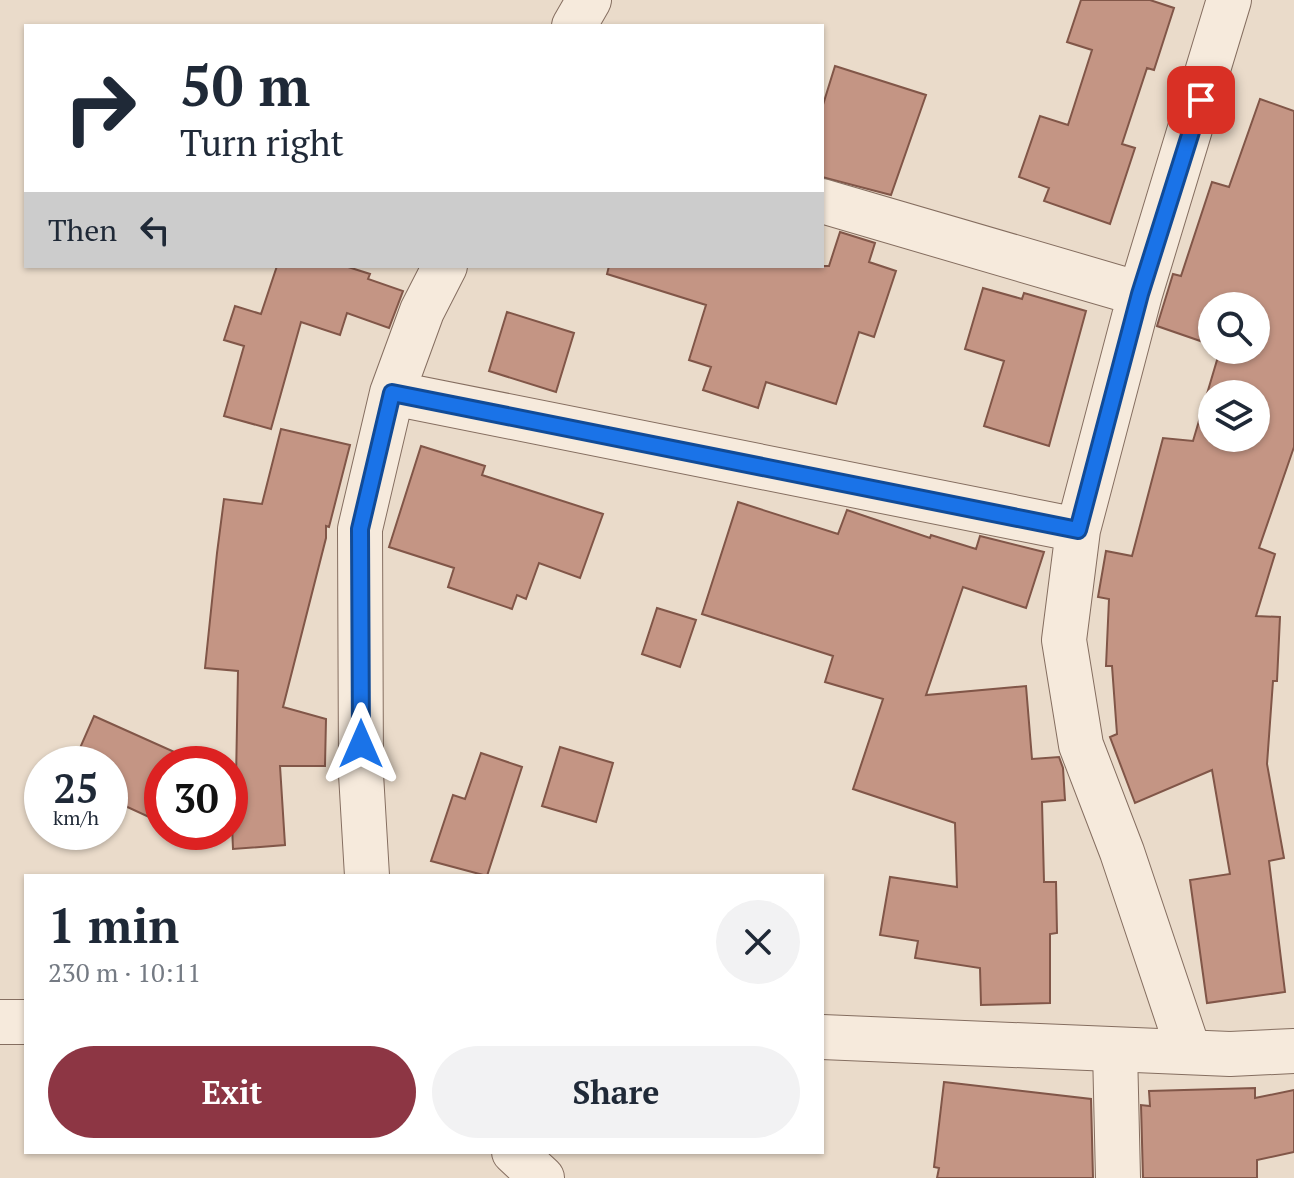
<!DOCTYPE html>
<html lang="en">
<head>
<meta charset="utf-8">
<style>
  body { margin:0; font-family:"PT Serif",serif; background:#f2f2f3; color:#1f2937; height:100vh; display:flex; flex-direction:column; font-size:30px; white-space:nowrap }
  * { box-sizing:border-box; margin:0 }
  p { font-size:26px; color:#747a83 }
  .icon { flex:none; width:44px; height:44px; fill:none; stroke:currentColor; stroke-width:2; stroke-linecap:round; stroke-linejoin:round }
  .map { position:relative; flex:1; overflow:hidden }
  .details { position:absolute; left:24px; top:874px; width:800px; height:280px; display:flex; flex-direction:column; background:#fff; border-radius:0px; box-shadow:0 2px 6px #0004 }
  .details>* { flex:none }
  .hud { position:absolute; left:24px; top:24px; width:800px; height:244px; border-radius:0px; box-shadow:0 2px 6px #0004; background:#fff; color:#1f2937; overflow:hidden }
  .tools { position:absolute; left:1198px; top:292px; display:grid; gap:16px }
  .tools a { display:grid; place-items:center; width:72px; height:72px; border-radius:50%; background:#fff; box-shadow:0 2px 6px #0004; font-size:40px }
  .speed { position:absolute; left:24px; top:746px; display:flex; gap:16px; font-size:40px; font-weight:700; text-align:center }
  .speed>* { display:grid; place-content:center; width:104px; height:104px; border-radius:50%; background:#fff; box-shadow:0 2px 6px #0004; line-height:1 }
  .speed small { font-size:20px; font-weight:400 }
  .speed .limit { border:12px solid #d22; background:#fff; color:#111 }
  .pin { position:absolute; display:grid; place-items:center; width:68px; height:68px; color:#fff; margin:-34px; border-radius:16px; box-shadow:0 4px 12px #0006 }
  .me { position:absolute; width:88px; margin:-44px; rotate:0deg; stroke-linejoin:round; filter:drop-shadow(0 0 6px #0008) }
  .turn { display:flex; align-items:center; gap:28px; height:168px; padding:0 24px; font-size:36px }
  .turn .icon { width:104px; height:104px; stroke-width:2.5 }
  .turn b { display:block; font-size:56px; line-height:68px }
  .then { display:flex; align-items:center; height:76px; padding:0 24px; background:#0003; gap:16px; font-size:30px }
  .round { display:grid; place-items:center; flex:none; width:84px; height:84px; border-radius:42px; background:#f2f2f3 }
  .headline { display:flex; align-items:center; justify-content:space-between; height:136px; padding:0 24px }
  h1 { font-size:48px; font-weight:700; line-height:60px }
  .cta { display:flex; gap:16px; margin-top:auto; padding:16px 24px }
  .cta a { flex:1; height:92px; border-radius:48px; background:#8d3644; color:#fff; font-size:32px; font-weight:700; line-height:92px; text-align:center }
  .cta a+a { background:#f2f2f3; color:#1f2937 }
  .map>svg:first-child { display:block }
</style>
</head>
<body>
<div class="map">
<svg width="1294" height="1178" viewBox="0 0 1294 1178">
  <rect width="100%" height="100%" fill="#eadbca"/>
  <path fill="#c49584" stroke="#815648" stroke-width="2" fill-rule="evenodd" d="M 1081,0 L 1150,0 L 1174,8 L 1154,70 L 1147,68 L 1122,144 L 1135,148 L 1110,224 L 1044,201 L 1049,188 L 1019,177 L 1040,116 L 1068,125 L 1092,50 L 1067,42 Z
    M 835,66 L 926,95 L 891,195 L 822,177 L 822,108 Z
    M 1260,99 L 1294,111 L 1294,447 L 1259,548 L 1275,554 L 1256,616 L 1280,617 L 1277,681 L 1273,681 L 1267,764 L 1284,858 L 1269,861 L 1285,992 L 1207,1003 L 1190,880 L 1230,874 L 1212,770 L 1135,803 L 1110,737 L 1117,734 L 1112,666 L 1106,666 L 1109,599 L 1098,597 L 1106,551 L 1132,556 L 1163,438 L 1193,441 L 1220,350 L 1256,350 L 1256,306 L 1212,306 L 1212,345 L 1157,326 L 1173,274 L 1181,276 L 1212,182 L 1229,187 ZM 1212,394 L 1256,394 L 1256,438 L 1212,438 Z
    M 840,232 L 875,243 L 869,262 L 896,271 L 874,337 L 859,332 L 836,404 L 766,382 L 758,408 L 703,390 L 711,367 L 689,360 L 706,305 L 607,274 L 609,266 L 829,266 Z
    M 277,266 L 345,266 L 370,274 L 368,279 L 403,291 L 389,328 L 347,313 L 340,335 L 301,322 L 271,429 L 224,416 L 244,346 L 224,340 L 235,306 L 261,314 Z
    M 983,288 L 1022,299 L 1024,293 L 1086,311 L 1049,446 L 984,426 L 1004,361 L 965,349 Z
    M 507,312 L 574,333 L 556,392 L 489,371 Z
    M 281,429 L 350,445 L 329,527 L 326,526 L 326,538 L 283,707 L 326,719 L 325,766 L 280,766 L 285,845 L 233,849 L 230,777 L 236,780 L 238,671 L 205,668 L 217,553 L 224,499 L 262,504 Z
    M 421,446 L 485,466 L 482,475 L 603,514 L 580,578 L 539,563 L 526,599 L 517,595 L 512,609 L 448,587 L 454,568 L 389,547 Z
    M 738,502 L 838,534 L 847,510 L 930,538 L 931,535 L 976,549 L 980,536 L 1044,552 L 1026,608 L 963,587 L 926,695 L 1026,686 L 1032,759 L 1059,757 L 1063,768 L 1065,800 L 1042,802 L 1044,882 L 1056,882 L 1057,933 L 1050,934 L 1050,1003 L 981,1005 L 980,968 L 915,958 L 918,941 L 880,935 L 890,877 L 957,887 L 955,823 L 853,789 L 883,699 L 825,682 L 833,656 L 702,614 Z
    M 657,608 L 696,620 L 680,667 L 642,654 Z
    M 94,716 L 201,764 L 162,764 L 162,823 L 110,799 L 110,764 L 73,764 Z
    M 560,747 L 613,763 L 596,822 L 542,806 Z
    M 481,753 L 522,767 L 487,876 L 431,861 L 453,795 L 465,799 Z
    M 944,1082 L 1091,1099 L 1093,1178 L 937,1178 L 939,1168 L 934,1167 Z
    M 1255,1088 L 1255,1098 L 1294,1090 L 1294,1152 L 1257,1160 L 1257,1178 L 1143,1178 L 1141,1105 L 1150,1106 L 1149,1091 Z"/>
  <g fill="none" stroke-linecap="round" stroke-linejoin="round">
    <defs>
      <path id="minor" d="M 574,26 L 589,0
        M 822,201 L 1140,294
        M 392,393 L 1078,530
        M 367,876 L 361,774 L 360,529 L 392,393 L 422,311 L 445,266
        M 1115,1050 L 1118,1178
        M 1189,1052 L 1122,852 L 1081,745 L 1064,640 L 1078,530 L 1140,294 L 1229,0
        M 514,1152 L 542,1178"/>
      <path id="tertiary" d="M 0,1022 L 26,1022
        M 822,1037 L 1230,1054 L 1294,1051"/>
    </defs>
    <use href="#minor" stroke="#856e60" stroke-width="46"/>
    <use href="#tertiary" stroke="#856e60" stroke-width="46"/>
    <use href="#minor" stroke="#f6eadc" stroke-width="44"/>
    <use href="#tertiary" stroke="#f6eadc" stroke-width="44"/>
  </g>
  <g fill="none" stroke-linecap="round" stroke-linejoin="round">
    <defs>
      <path id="route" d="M 361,744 L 360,529 L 392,393 L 1078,530 L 1140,294 L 1201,100"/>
    </defs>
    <use href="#route" stroke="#114b97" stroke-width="20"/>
    <use href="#route" stroke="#1a73e8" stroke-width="14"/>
  </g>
</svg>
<div class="tools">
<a><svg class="icon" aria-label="search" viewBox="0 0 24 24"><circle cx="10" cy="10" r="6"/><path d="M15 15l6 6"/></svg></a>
<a><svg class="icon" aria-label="layers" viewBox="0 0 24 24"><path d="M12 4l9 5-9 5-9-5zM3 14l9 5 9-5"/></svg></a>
</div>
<div class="speed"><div>25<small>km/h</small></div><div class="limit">30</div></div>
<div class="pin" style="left:1201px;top:100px;background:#d93025"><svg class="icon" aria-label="arrive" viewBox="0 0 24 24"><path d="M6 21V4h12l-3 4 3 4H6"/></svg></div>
<svg class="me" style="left:361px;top:744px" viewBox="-20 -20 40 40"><path d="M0-17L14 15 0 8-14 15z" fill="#1a73e8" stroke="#fff" stroke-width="4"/></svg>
<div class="hud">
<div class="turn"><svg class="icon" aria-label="right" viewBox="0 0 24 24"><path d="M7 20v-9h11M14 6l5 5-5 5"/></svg><div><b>50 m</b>Turn right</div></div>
<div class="then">Then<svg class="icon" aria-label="left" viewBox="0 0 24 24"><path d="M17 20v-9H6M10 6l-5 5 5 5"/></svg></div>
</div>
<section class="details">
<div class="headline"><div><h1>1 min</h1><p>230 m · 10:11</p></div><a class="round"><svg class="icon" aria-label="close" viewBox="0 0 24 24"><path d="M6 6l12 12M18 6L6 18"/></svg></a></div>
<div class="cta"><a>Exit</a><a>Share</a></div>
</section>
</div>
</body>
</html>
